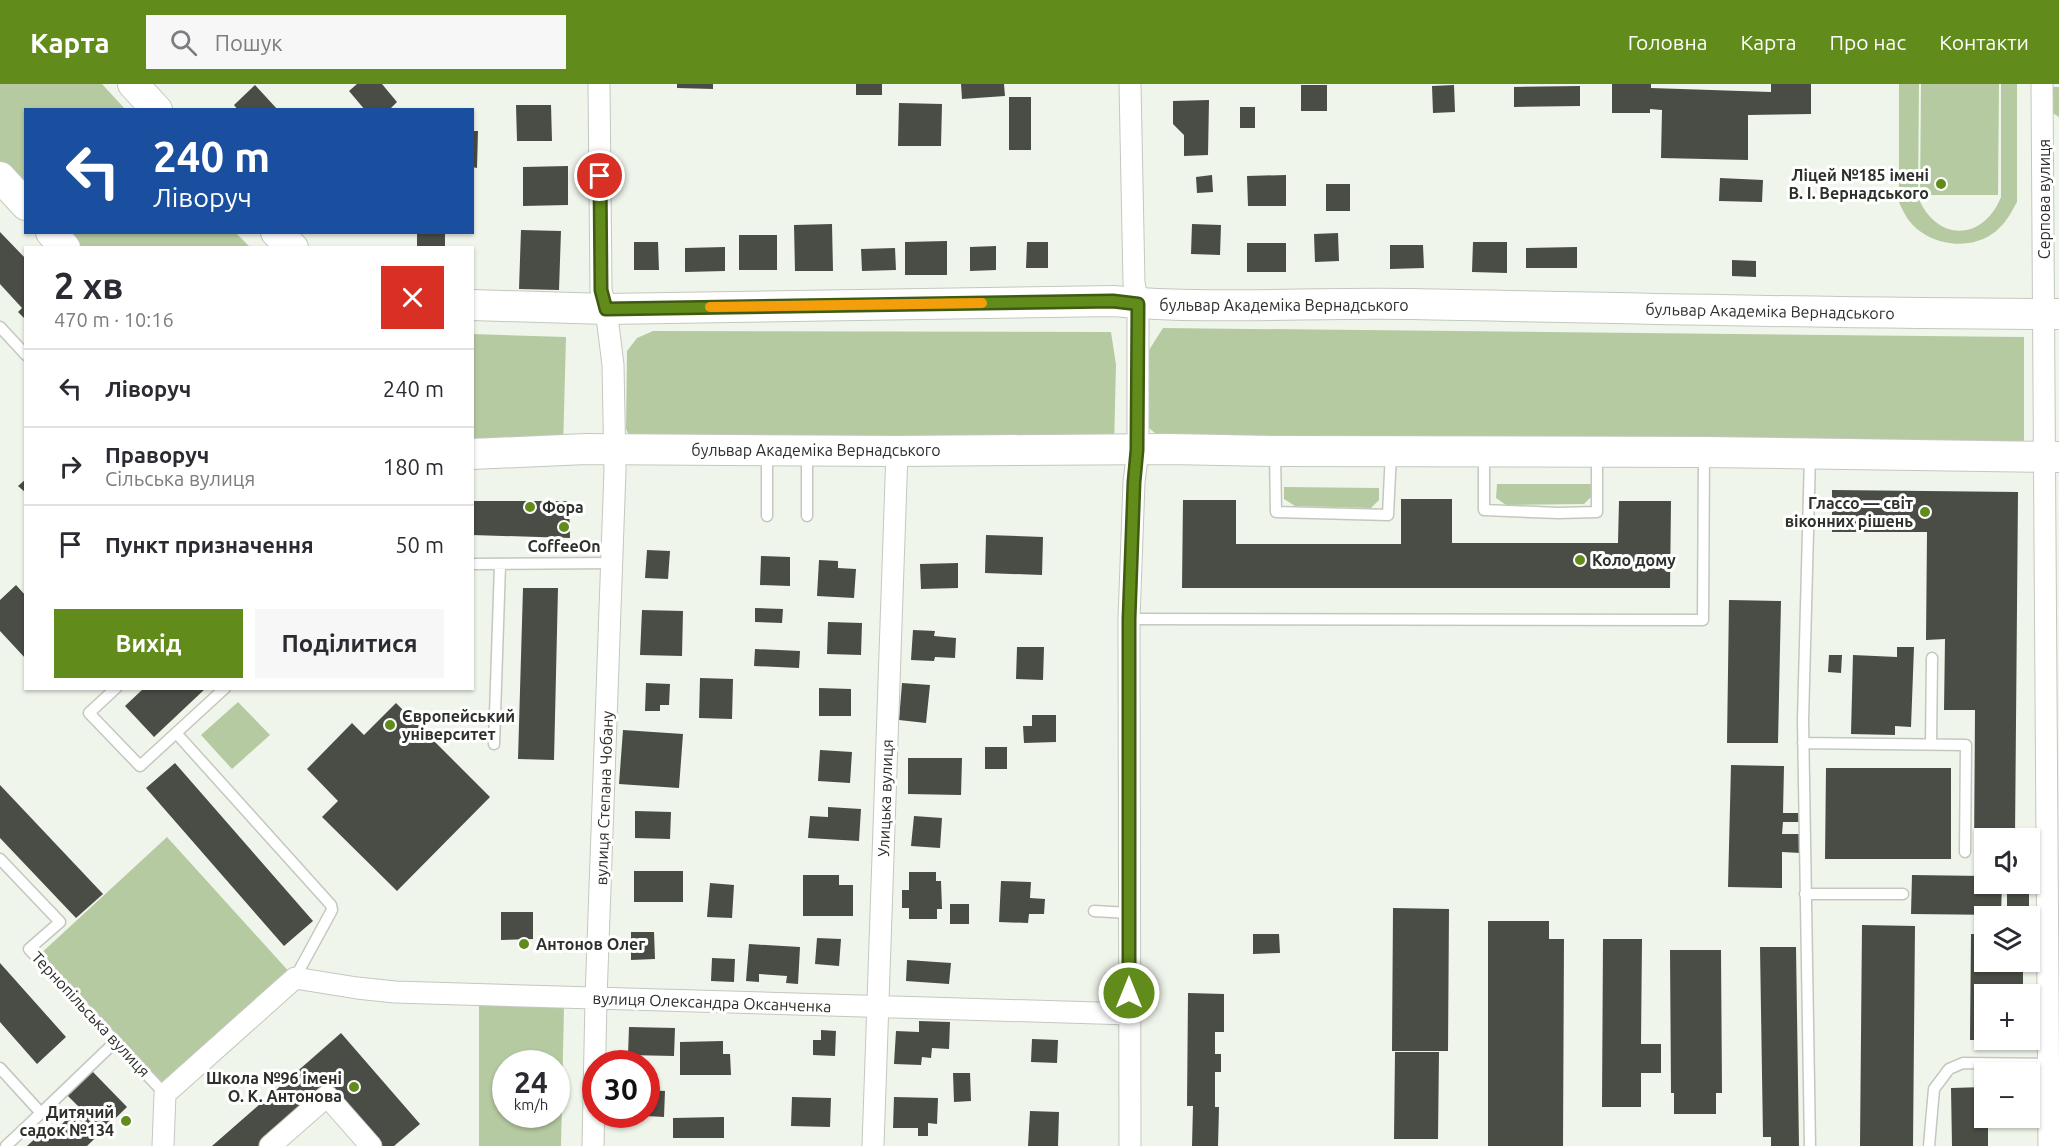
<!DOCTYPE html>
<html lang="uk">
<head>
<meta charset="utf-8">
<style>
  body { margin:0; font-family:Ubuntu,sans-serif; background:#f7f7f7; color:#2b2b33; height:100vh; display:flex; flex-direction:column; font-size:22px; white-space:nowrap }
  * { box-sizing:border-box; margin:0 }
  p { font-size:20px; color:#7c7c81 }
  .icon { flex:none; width:33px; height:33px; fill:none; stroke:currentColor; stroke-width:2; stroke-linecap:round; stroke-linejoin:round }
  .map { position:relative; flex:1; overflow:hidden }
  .sheet { position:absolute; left:24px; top:162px; width:450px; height:444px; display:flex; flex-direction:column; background:#fff; border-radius:0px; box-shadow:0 2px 4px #0004 }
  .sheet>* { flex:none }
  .banner { position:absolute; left:24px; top:24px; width:450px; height:126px; border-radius:0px; box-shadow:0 2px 4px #0004; background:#1a4fa0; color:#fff; overflow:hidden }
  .controls { position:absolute; left:1974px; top:744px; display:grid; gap:12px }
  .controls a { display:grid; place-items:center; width:66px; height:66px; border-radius:0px; background:#fff; box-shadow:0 2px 4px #0004; font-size:30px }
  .speed { position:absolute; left:492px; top:966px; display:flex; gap:12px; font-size:30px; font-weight:700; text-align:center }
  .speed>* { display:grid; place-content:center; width:78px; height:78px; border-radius:50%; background:#fff; box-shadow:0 2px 4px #0004; line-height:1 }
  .speed small { font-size:15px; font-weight:400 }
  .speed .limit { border:9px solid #d22; background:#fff; color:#111 }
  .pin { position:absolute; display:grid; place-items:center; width:51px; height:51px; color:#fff; margin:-26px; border:3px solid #fff; border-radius:50%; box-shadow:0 2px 6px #0007 }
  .me { position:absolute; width:66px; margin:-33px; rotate:0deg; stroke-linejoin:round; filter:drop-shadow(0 0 4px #0008) }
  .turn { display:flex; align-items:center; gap:21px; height:126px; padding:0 30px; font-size:27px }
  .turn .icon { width:78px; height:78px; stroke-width:2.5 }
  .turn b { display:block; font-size:42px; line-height:51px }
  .round { display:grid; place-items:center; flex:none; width:63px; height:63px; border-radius:0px; background:#f7f7f7 }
  .summary { display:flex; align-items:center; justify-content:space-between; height:102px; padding:0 30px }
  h1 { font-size:36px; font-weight:700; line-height:45px }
  .cta { display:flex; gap:12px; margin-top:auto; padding:12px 30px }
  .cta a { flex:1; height:69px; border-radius:0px; background:#618b1a; color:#fff; font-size:24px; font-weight:700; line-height:69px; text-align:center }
  .cta a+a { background:#f7f7f7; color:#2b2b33 }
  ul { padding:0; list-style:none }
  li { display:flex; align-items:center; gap:18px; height:78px; padding:0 30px; border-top:2px solid #e1e1e2 }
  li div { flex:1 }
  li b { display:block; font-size:22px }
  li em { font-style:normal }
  header { display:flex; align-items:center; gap:36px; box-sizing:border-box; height:84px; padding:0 30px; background:#618b1a; color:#fff }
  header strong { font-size:28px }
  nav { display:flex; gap:33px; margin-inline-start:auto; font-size:21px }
  .search { width:420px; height:54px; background:#f7f7f7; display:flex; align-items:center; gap:15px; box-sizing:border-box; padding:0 21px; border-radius:0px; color:#7c7c81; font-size:22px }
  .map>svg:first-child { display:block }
</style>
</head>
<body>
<header>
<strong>Карта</strong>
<div class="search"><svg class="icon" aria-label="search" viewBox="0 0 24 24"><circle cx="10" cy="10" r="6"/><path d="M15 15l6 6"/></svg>Пошук</div>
<nav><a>Головна</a><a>Карта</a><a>Про нас</a><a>Контакти</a></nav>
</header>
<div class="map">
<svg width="2059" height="1062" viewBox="0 0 2059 1062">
  <rect width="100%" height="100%" fill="#f0f5eb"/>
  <path fill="#b6caa1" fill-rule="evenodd" d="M 0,0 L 102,0 L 125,25 L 26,26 L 25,108 L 0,81 Z
    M 1899,0 L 1919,0 L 1918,113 C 1936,158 1983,158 2001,113 L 2001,0 L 2017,0 L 2017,118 C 2011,129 2006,139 1995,148 C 1969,168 1927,162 1907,134 C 1904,129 1901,123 1899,118 Z
    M 1921,0 L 1999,0 L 1998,111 L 1920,111 Z
    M 2051,3 L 2059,3 L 2059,33 L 2051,28 Z
    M 63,149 L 236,149 L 250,163 L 77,163 Z
    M 1163,244 L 2024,253 L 2024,363 L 1163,356 L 1149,344 L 1149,266 Z
    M 653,247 L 1111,248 L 1116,281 L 1114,362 L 632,359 L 626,345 L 627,267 L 637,254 Z
    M 473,250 L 566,253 L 563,364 L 473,367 Z
    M 1497,400 L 1591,400 L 1592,412 L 1584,420 L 1506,421 L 1496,414 Z
    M 1284,403 L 1379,404 L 1379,416 L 1371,424 L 1295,422 L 1284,415 Z
    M 238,618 L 270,651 L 232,685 L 201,651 Z
    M 167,753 L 292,891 L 161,1006 L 37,873 Z
    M 479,920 L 564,923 L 561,1062 L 479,1062 ZM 506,980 L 556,980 L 556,1030 L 506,1030 Z"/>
  <path fill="#494d45" d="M 357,0 L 382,0 L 397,18 L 389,26 L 365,26 L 349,7 Z
    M 677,0 L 713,0 L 713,5 L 677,4 Z
    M 856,0 L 882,0 L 882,11 L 856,11 Z
    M 961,0 L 1004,0 L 1005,12 L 962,15 Z
    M 1612,0 L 1651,0 L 1651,4 L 1771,8 L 1771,0 L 1811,0 L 1811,30 L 1748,31 L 1748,76 L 1661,74 L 1662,26 L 1650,25 L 1650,29 L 1612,29 Z
    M 255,1 L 278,26 L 238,26 L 234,21 Z
    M 1301,1 L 1327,1 L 1327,27 L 1301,27 Z
    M 1454,1 L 1455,28 L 1433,29 L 1432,2 Z
    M 1580,2 L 1580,22 L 1514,23 L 1514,3 Z
    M 1009,13 L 1031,13 L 1031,66 L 1009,66 Z
    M 1209,16 L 1208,71 L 1184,72 L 1184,51 L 1173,40 L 1173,17 Z
    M 899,19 L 942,20 L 941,62 L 898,62 Z
    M 516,21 L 551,21 L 552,57 L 517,57 Z
    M 1240,23 L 1255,23 L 1255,44 L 1240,44 Z
    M 472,47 L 478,47 L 477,84 L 472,83 Z
    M 568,82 L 568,121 L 523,122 L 523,83 Z
    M 1212,91 L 1213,108 L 1197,109 L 1196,93 Z
    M 1286,91 L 1286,122 L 1248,122 L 1247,92 Z
    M 1720,94 L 1763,96 L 1762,118 L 1719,117 Z
    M 1326,100 L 1350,100 L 1350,127 L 1326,127 Z
    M 832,140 L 833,187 L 795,187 L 794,141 Z
    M 1192,140 L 1221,141 L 1220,171 L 1191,170 Z
    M 521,146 L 561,147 L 559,206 L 519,205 Z
    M 0,148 L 26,175 L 26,236 L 18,228 L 22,224 L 0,200 Z
    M 417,148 L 445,148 L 445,164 L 417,164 Z
    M 1338,149 L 1339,177 L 1315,178 L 1314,150 Z
    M 739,151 L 777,151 L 777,186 L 739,186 Z
    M 947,157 L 947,191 L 905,191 L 905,158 Z
    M 634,158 L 658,158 L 659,186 L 634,186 Z
    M 1027,158 L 1048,158 L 1048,184 L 1026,184 Z
    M 1473,158 L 1507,158 L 1507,189 L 1472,188 Z
    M 1247,159 L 1286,159 L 1286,188 L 1247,188 Z
    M 1390,161 L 1423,161 L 1424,184 L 1390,185 Z
    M 996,162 L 996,186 L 970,187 L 970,163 Z
    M 725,163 L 725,187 L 685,188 L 685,164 Z
    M 1577,163 L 1577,184 L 1526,184 L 1526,164 Z
    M 895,164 L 896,186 L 862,187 L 861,165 Z
    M 1732,176 L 1756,177 L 1756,193 L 1732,192 Z
    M 26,395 L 26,409 L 18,402 Z
    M 1832,406 L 2018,408 L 2015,754 L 1984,754 L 1984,773 L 1974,773 L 1975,626 L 1944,626 L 1945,555 L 1926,556 L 1927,448 L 1832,448 Z
    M 1401,415 L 1452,415 L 1452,459 L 1618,459 L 1619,417 L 1671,417 L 1670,504 L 1182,504 L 1183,416 L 1236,416 L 1236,460 L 1401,460 Z
    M 472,417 L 569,417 L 570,454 L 472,451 Z
    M 986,451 L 1043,453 L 1042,491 L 985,489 Z
    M 647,466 L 670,467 L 668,495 L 645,494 Z
    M 761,472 L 790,473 L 790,502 L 760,501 Z
    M 819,476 L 838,477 L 838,484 L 856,485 L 854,514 L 817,512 Z
    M 958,479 L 958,504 L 921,505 L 920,480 Z
    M 16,501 L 26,512 L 26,575 L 0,547 L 0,516 Z
    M 523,504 L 558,504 L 554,676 L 518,675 Z
    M 1729,516 L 1781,517 L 1778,659 L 1727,659 Z
    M 755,524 L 783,525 L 782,539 L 755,538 Z
    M 642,526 L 683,527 L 682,572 L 640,571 Z
    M 828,538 L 862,539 L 861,571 L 827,570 Z
    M 913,546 L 935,547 L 934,552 L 956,554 L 955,574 L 935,573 L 934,577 L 911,576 Z
    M 1017,563 L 1044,563 L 1043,596 L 1016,595 Z
    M 1897,563 L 1914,563 L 1911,643 L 1895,642 L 1895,651 L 1851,650 L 1853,571 L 1897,573 Z
    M 755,565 L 800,567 L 799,584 L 754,582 Z
    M 1829,571 L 1842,571 L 1841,589 L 1828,588 Z
    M 700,594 L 733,595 L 732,635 L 699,634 Z
    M 646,599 L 670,600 L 669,621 L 660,621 L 660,627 L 645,627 Z
    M 902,599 L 930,601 L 926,639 L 899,636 Z
    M 144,604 L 206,604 L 154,653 L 125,622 Z
    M 819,604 L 851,605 L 851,632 L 819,632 Z
    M 396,619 L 490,713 L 397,807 L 322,733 L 338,717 L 307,685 L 352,639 L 364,651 Z
    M 1032,631 L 1056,631 L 1056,658 L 1024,659 L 1023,642 L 1032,642 Z
    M 623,646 L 683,650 L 679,704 L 619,700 Z
    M 985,663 L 1007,663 L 1007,685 L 985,685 Z
    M 820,666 L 852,668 L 850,699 L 818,697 Z
    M 908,674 L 962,674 L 961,711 L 908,710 Z
    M 175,679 L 313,837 L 284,862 L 146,704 Z
    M 1731,681 L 1784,682 L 1783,729 L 1802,729 L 1801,738 L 1783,738 L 1782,750 L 1801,750 L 1801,769 L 1782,768 L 1782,804 L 1728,803 Z
    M 1826,684 L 1951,684 L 1951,775 L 1825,775 Z
    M 0,701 L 103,810 L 76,834 L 0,754 Z
    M 828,723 L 861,725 L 859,757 L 808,754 L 810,732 L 828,733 Z
    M 635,727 L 671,728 L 670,755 L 635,754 Z
    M 914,732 L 942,734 L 940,764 L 911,762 Z
    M 634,787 L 683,787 L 683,818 L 634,818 Z
    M 909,788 L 936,788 L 936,797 L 941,797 L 942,825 L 937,825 L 937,835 L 909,835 L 909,824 L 902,824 L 902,806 L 909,806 Z
    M 803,791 L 839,791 L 839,801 L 853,801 L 853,832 L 803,832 Z
    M 1912,791 L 1984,792 L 1984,800 L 2002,800 L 2001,831 L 1911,830 Z
    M 1001,797 L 1031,798 L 1030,814 L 1045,815 L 1044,830 L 1029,830 L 1028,839 L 999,838 Z
    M 710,799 L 734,801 L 732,834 L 707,833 Z
    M 2007,800 L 2029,800 L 2029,832 L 2007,832 Z
    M 950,820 L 969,820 L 969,840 L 950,840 Z
    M 1393,824 L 1449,825 L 1448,967 L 1392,967 Z
    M 501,828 L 533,828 L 533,855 L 501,856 Z
    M 1488,837 L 1549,837 L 1549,855 L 1564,855 L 1563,1062 L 1488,1062 Z
    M 1862,841 L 1915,842 L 1913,1062 L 1860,1062 Z
    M 631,848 L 654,848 L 655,875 L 631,876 Z
    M 1253,850 L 1279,850 L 1280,869 L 1253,870 Z
    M 1971,850 L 1984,850 L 1984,878 L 2023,878 L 2023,910 L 1984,910 L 1984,956 L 1970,956 Z
    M 817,854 L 841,855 L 839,882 L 815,880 Z
    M 1603,855 L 1642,855 L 1641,960 L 1661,960 L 1661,989 L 1641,989 L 1641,1023 L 1602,1023 Z
    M 749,860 L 800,863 L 798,900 L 786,899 L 787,892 L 759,890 L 759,898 L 746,897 Z
    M 1760,863 L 1796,863 L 1799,1062 L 1771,1062 L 1771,1053 L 1763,1053 Z
    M 1670,866 L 1721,866 L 1722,1009 L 1716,1009 L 1716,1030 L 1674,1030 L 1674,1009 L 1671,1009 Z
    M 712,874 L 735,875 L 734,898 L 711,897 Z
    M 907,876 L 951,879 L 949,900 L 906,897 Z
    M 0,879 L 66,953 L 37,980 L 0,938 Z
    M 1188,909 L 1224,910 L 1224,948 L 1215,948 L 1215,970 L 1221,970 L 1221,988 L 1215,988 L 1215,1023 L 1219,1023 L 1218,1062 L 1192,1062 L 1193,1022 L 1187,1022 Z
    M 919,937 L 950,938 L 949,965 L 932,964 L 931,974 L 922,973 L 921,981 L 894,980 L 896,947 L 919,948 Z
    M 629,943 L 675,944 L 674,972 L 628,971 Z
    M 821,946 L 836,947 L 835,972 L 813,971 L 813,956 L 821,956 Z
    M 341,949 L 420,1040 L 394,1062 L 371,1062 L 327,1012 L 270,1062 L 212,1062 Z
    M 1032,955 L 1058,956 L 1057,979 L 1031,978 Z
    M 723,957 L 723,970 L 730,970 L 731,991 L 680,991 L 680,958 Z
    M 1395,968 L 1439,968 L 1438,1055 L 1394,1055 Z
    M 92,987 L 127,1023 L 87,1062 L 27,1062 L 39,1051 L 45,1057 L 79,1023 L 67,1011 Z
    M 953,989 L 970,989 L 971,1017 L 954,1018 Z
    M 1984,1003 L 1984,1034 L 1988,1034 L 1988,1062 L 1952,1062 L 1951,1004 Z
    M 646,1006 L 665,1007 L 664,1033 L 646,1032 Z
    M 792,1013 L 831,1014 L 830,1043 L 791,1042 Z
    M 894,1013 L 938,1014 L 937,1040 L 928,1039 L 928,1052 L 918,1052 L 918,1044 L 893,1044 Z
    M 1030,1027 L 1059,1028 L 1058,1062 L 1028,1062 Z
    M 724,1033 L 724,1054 L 673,1054 L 673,1034 Z"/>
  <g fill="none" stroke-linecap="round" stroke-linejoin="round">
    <defs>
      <path id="lane" d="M 0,243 L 26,271
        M 1275,370 L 1276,428 L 1388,431 L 1391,368
        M 1484,371 L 1484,426 L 1558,429 L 1597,428 L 1597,369
        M 1810,372 L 1803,636 L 1810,1062
        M 767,432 L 767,367
        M 807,432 L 807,369
        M 472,480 L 613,479
        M 1129,535 L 1703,536 L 1704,368
        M 116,604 L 89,629 L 140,682 L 225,604
        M 177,650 L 331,821 L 332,826 L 295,894
        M 1803,659 L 1966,661 L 1965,768
        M 494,660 L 500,481
        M 1931,660 L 1932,574
        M 0,775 L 60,838 L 29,865 L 165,1010
        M 1805,810 L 1903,810
        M 1094,827 L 1129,829
        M 0,984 L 41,1029 L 6,1062
        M 41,1029 L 116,957
        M 1929,1062 L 1934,1005 L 1949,985 L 1963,979 L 2048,980"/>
      <path id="street" d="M 2042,0 L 2049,1062
        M 163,1062 L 165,1010 L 295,894 L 357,904 L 395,908 L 1130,930
        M 270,1062 L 327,1012 L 371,1062
        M 593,1062 L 596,915 L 615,386 L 613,281 L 606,225 L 601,206 L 599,0
        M 873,1062 L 897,367
        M 1130,1062 L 1129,535 L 1134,398 L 1138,366 L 1138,220 L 1134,199 L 1130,0"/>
      <path id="secondary" d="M 133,0 L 157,26
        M 0,93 L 26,121
        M 51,148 L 65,164
        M 276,148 L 293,164
        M 472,221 L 606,225 L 1113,217 C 1212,226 1312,218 1412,220 C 1628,224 1843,230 2059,230
        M 472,370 L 586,365 L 897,367 L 1169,365 L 1275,367 L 1704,368 L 2059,373"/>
    </defs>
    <use href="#lane" stroke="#c3c8bf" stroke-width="13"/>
    <use href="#street" stroke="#c3c8bf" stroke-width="23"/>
    <use href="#secondary" stroke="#c3c8bf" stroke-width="32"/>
    <use href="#lane" stroke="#fff" stroke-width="10"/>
    <use href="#street" stroke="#fff" stroke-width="21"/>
    <use href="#secondary" stroke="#fff" stroke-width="30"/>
  </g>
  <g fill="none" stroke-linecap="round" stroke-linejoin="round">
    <defs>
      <path id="route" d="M 600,92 L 601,206 L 606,225 L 1113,217 L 1138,220 L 1137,366 L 1134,398 L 1129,535 L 1129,909"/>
    </defs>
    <use href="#route" stroke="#3f5a11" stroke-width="15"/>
    <use href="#route" stroke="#618b1a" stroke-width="10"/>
    <path stroke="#f59e0b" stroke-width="10" d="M 710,223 L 982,219"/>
  </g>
  <g fill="#618b1a" stroke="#fff" stroke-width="2">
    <circle cx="1941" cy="100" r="6"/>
    <circle cx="530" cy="423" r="6"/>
    <circle cx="1925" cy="428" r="6"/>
    <circle cx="564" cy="443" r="6"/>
    <circle cx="1580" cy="476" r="6"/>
    <circle cx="390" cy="641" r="6"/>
    <circle cx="524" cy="860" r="6"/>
    <circle cx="354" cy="1003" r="6"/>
    <circle cx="126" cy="1037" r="6"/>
  </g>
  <g text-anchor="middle" stroke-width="6" stroke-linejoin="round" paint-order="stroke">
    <g font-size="16" font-weight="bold" fill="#2e302c" stroke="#fff" text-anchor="end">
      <text x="1929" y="97">Ліцей №185 імені<tspan x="1929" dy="18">В. І. Вернадського</tspan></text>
      <text x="1913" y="425">Глассо — світ<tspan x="1913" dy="18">віконних рішень</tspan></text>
      <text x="542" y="429" text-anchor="start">Фора</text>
      <text x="564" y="468" text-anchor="middle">CoffeeOn</text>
      <text x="1592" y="482" text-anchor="start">Коло дому</text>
      <text x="402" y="638" text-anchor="start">Європейський<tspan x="402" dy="18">університет</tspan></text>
      <text x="536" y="866" text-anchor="start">Антонов Олег</text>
      <text x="342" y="1000">Школа №96 імені<tspan x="342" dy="18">О. К. Антонова</tspan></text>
      <text x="114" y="1034">Дитячий<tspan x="114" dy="18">садок №134</tspan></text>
    </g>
    <g font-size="16" fill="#2e302c" stroke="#fff">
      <text transform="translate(2044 115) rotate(-90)" y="6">Серпова вулиця</text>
      <text x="1284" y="227">бульвар Академіка Вернадського</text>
      <text transform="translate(1770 227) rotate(1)" y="6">бульвар Академіка Вернадського</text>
      <text x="816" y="372">бульвар Академіка Вернадського</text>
      <text transform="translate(604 714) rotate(-88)" y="6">вулиця Степана Чобану</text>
      <text transform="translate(885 714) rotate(-88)" y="6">Улицька вулиця</text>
      <text transform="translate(712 918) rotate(2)" y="6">вулиця Олександра Оксанченка</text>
      <text transform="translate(91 930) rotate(47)" y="6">Тернопільська вулиця</text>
    </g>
  </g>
</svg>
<div class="controls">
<a><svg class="icon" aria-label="sound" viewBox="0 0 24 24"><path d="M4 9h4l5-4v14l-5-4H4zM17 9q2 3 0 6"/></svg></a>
<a><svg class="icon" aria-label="layers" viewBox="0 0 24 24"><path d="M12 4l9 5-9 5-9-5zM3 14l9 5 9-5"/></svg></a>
<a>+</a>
<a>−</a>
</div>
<div class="speed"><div>24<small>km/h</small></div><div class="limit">30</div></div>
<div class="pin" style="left:600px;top:92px;background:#d93025"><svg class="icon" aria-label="arrive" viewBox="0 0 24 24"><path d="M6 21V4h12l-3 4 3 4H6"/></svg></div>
<svg class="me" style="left:1129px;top:909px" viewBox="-20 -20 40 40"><circle r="17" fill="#618b1a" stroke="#fff" stroke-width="3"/><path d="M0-11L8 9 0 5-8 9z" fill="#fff"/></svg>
<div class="banner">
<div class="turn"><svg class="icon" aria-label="left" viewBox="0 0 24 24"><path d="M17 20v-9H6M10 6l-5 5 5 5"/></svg><div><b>240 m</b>Ліворуч</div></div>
</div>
<section class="sheet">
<div class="summary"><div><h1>2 хв</h1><p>470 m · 10:16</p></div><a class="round" style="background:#d93025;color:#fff"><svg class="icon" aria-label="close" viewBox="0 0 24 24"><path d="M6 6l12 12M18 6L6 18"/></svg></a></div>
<ul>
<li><svg class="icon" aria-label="left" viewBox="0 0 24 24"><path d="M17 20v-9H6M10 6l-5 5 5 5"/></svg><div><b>Ліворуч</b></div><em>240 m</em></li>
<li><svg class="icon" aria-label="right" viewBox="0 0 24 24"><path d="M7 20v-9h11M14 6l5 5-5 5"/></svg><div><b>Праворуч</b><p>Сільська вулиця</p></div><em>180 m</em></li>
<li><svg class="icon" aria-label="arrive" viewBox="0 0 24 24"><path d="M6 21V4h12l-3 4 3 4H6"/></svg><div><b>Пункт призначення</b></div><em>50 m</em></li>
</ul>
<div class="cta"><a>Вихід</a><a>Поділитися</a></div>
</section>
</div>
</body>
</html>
